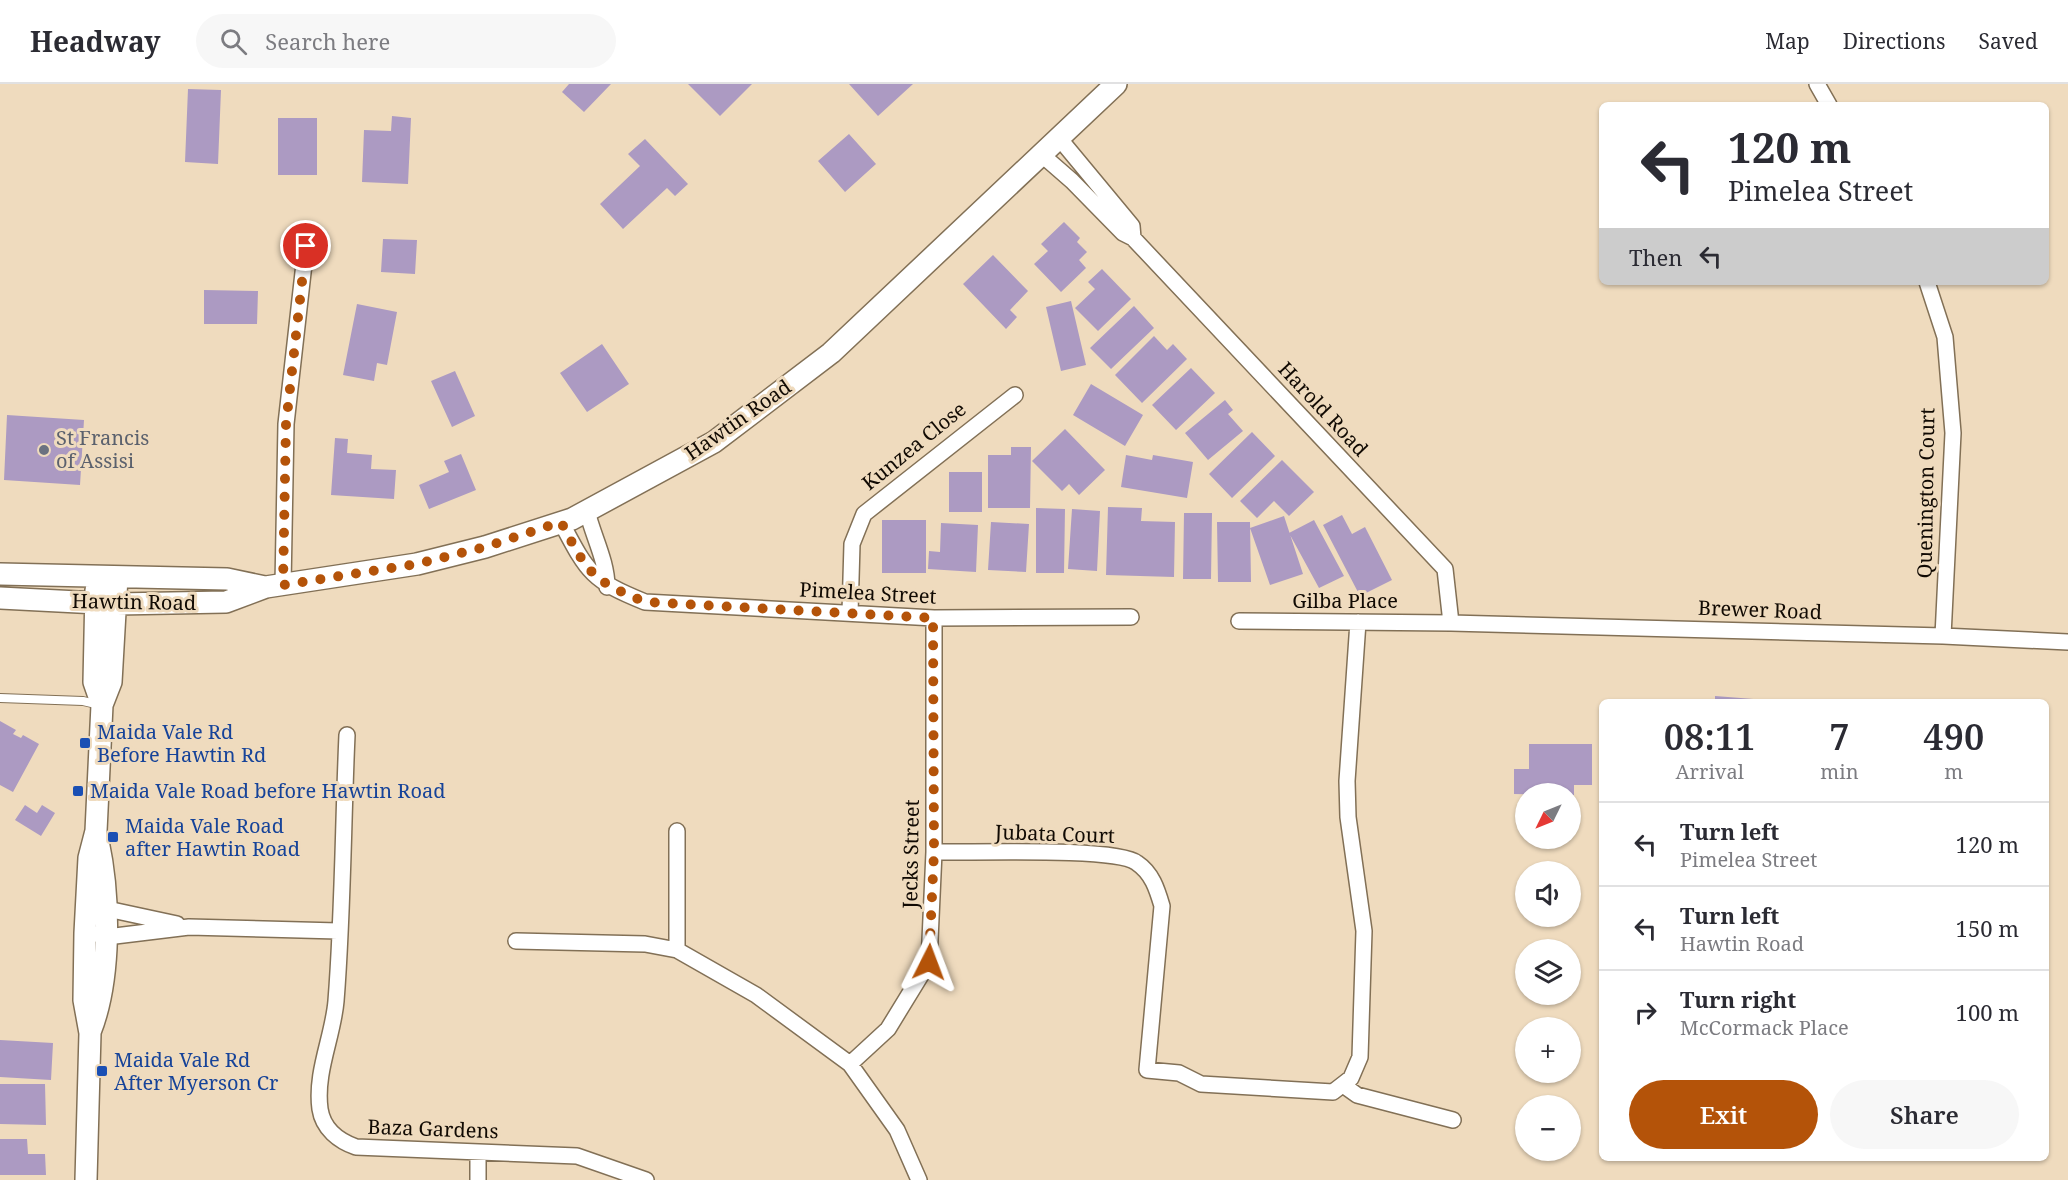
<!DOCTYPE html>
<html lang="en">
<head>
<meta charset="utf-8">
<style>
  body { margin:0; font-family:"Noto Serif",serif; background:#f7f7f7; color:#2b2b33; height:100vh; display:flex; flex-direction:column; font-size:22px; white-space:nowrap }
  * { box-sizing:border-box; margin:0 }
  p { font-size:20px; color:#7c7c81 }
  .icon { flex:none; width:33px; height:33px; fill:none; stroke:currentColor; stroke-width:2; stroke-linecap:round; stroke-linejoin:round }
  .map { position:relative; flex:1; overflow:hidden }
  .side { position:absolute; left:1599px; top:615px; width:450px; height:462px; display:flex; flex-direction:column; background:#fff; border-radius:9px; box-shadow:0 2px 4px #0004 }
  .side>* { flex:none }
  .banner { position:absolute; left:1599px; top:18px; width:450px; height:183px; border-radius:9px; box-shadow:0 2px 4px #0004; background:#fff; color:#2b2b33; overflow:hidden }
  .needle { width:39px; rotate:227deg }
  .controls { position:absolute; left:1515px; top:699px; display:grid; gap:12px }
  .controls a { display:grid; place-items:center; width:66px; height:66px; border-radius:50%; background:#fff; box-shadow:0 2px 4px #0004; font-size:30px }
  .pin { position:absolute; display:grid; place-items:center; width:51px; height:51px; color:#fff; margin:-26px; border:3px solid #fff; border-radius:50%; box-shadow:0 2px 6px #0007 }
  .me { position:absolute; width:66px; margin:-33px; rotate:3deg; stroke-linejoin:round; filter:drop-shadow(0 0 4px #0008) }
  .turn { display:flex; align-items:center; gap:21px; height:126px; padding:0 30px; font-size:27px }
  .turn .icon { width:78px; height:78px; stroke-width:2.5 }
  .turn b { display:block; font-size:42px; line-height:51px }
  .then { display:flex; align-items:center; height:57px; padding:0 30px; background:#0003; gap:12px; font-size:22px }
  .eta { display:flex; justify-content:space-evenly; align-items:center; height:102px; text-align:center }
  .eta b { font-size:36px; font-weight:600; line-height:42px }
  .action { display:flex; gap:12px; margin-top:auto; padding:12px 30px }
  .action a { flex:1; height:69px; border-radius:36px; background:#b45309; color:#fff; font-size:24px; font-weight:600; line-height:69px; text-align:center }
  .action a+a { background:#f7f7f7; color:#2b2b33 }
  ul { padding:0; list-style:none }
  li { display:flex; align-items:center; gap:18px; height:84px; padding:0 30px; border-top:2px solid #e1e1e2 }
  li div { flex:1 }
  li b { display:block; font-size:22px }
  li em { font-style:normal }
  header { display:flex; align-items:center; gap:36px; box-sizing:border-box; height:84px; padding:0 30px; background:#fff; border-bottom:2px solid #e1e1e2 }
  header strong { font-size:28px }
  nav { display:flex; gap:33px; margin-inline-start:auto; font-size:21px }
  .search { width:420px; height:54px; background:#f7f7f7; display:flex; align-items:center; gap:15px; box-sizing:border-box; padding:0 21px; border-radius:33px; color:#7c7c81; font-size:22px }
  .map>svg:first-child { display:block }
</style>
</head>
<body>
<header>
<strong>Headway</strong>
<div class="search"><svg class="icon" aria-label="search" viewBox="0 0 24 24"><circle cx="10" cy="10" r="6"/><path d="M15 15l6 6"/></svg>Search here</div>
<nav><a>Map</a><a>Directions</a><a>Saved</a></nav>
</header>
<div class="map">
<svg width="2068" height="1096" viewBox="0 0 2068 1096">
  <rect width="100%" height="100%" fill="#efdbbe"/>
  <path fill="#ac9ac2" d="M 569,0 L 611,0 L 584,28 L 562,8 Z
    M 688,0 L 752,0 L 720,32 Z
    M 849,0 L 913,0 L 878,32 Z
    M 188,5 L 221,6 L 218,80 L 185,78 Z
    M 392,32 L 411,34 L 408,100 L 362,98 L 364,46 L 391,47 Z
    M 278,34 L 317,34 L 317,91 L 278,91 Z
    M 849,50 L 876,80 L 845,108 L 818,77 Z
    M 645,55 L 688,100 L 675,112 L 667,104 L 623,145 L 600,120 L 640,82 L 628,70 Z
    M 1064,138 L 1080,154 L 1077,158 L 1087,168 L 1079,176 L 1086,184 L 1061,208 L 1034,180 L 1048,167 L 1041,160 Z
    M 383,155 L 417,156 L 415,190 L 381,188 Z
    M 993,171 L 1028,207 L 1010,226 L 1017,233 L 1006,245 L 963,200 Z
    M 1102,185 L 1131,215 L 1098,247 L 1075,224 L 1095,205 L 1088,198 Z
    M 204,206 L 258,207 L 257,240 L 204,240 Z
    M 1071,217 L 1086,281 L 1061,287 L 1046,223 Z
    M 357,220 L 397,228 L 387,281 L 377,279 L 374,297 L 343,291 Z
    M 1134,222 L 1154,244 L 1111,285 L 1090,264 Z
    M 1154,252 L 1167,266 L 1173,260 L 1187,275 L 1142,319 L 1115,291 Z
    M 602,260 L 629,300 L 587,328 L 560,289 Z
    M 1191,284 L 1215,309 L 1176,346 L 1152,321 Z
    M 455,287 L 475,332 L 452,343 L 431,297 Z
    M 1091,300 L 1143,331 L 1125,362 L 1073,331 Z
    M 1225,316 L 1233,326 L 1228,330 L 1243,347 L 1208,376 L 1185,349 Z
    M 7,331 L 84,336 L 80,401 L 4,396 Z
    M 1065,345 L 1105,386 L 1079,411 L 1069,400 L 1062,407 L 1032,377 Z
    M 1252,348 L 1275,372 L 1232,414 L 1209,390 Z
    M 335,354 L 348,355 L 347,369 L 372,371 L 371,385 L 396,386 L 394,415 L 331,411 Z
    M 1011,363 L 1031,363 L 1030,424 L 988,424 L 988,371 L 1011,371 Z
    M 461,370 L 476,406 L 429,425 L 419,401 L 449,388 L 444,377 Z
    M 1126,371 L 1152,376 L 1153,371 L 1193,378 L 1187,414 L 1121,403 Z
    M 1282,376 L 1314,408 L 1289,432 L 1274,417 L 1257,434 L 1240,417 Z
    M 949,388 L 982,388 L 982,428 L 949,428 Z
    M 1108,423 L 1142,424 L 1141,437 L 1175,438 L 1174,493 L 1106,491 Z
    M 1036,424 L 1065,425 L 1064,489 L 1036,489 Z
    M 1072,425 L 1100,427 L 1097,487 L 1068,485 Z
    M 1184,429 L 1212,429 L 1211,495 L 1183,495 Z
    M 1342,431 L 1352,450 L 1365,443 L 1392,496 L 1360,512 L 1323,441 Z
    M 1284,432 L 1303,490 L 1270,501 L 1250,444 Z
    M 882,436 L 926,436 L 926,489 L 882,489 Z
    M 1314,436 L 1344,492 L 1319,504 L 1289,449 Z
    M 991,438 L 1029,440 L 1026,488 L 988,486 Z
    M 1217,438 L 1250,438 L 1251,498 L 1218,498 Z
    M 941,439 L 978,441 L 976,488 L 928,485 L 929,467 L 940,468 Z
    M 1715,612 L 1766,616 L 1765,618 L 1715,618 Z
    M 0,637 L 16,646 L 13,650 L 21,654 L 23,651 L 39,660 L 13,708 L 0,701 Z
    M 1529,660 L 1592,660 L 1592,701 L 1574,701 L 1574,711 L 1514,710 L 1514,685 L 1529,685 Z
    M 25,721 L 37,729 L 42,721 L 55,729 L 41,752 L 15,736 Z
    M 2046,815 L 2048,815 L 2049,873 L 2046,873 Z
    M 0,956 L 53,959 L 51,996 L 0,993 Z
    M 0,1000 L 45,1000 L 46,1041 L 0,1040 Z
    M 0,1055 L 27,1055 L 28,1070 L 45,1070 L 46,1091 L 0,1091 Z"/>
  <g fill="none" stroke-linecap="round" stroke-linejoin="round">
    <defs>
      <path id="service" d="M 0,614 L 83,617 L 100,621"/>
      <path id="minor" d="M 1817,0 L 1829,21
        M 1059,54 L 1132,142 L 1133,154
        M 1041,70 L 1072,97 L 1123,149 L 1133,154 L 1445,485 L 1451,539
        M 1927,198 L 1945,253 L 1953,349 L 1943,552
        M 587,427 C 593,452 607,477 607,503
        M 561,438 C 588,489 591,496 645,518 L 934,534 L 1131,533
        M 283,501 L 286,340 L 306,162
        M 850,529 L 852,460 L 864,430 L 1015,311
        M 1239,537 L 1451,539 L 1943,552 L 2068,558
        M 347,651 C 343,739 343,829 336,917 C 333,953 315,988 320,1025 C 323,1045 339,1057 356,1063 L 577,1072 L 646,1096
        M 677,747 L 677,866
        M 934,768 C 969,769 1117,763 1137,779 C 1152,789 1157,805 1162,822 L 1147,986 L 1179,989 L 1201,1000 L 1333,1008 L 1351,994 L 1360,973 L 1364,847 L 1348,733 L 1347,697 L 1358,538
        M 98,823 L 177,840
        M 85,849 L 115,852 L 189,843 L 338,847
        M 516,857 L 645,860 L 677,866 L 756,911 L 850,980 L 897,1046 L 919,1096
        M 850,980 L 888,945 L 929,878 L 934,768 L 934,534
        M 1343,1001 L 1357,1011 L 1453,1036
        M 478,1096 L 478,1069"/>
      <path id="secondary" d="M 0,490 L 227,495 L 265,503
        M 96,506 L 94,598 L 102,621
        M 0,514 L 117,520 L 226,518 L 266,503 L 417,480 L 485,463 L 572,435 L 714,358 L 831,269 L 1116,0
        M 90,948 C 111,896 110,813 98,757
        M 86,1096 L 90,949 L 84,916 L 85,849 L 89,774 L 96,747 L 102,621 L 111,598 L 117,493"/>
    </defs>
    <use href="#service" stroke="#827056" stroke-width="10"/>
    <use href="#minor" stroke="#827056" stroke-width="18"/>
    <use href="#secondary" stroke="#827056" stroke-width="24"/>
    <use href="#service" stroke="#fff" stroke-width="8"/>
    <use href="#minor" stroke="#fff" stroke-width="15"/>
    <use href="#secondary" stroke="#fff" stroke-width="21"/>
  </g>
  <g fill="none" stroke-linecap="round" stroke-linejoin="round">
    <path stroke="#b45309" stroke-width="10" stroke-dasharray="0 18" d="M 306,162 L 286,340 L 283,501 L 417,480 L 485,463 L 561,438 C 588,489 591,496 645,518 L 933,534 L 934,768 L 929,878"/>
  </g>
  <circle fill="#6b7280" stroke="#efdbbe" stroke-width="2" cx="44" cy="366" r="6"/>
  <g fill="#1a4fb4" stroke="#efdbbe" stroke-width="2">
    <rect x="79" y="653" width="12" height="12" rx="3"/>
    <rect x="72" y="701" width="12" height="12" rx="3"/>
    <rect x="107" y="747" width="12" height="12" rx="3"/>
    <rect x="96" y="981" width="12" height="12" rx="3"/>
  </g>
  <g text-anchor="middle" stroke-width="6" stroke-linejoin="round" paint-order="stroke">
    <g font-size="20" fill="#110a03" stroke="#efdbbe">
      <text transform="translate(1323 325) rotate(47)" y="7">Harold Road</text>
      <text transform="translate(738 336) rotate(-35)" y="7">Hawtin Road</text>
      <text transform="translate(914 362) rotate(-39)" y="7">Kunzea Close</text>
      <text transform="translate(1926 409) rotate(-89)" y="7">Quenington Court</text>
      <text transform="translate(868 509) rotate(3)" y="7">Pimelea Street</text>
      <text x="1345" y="524">Gilba Place</text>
      <text transform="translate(134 518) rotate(1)" y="7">Hawtin Road</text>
      <text transform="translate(1760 526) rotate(2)" y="7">Brewer Road</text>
      <text transform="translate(1055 750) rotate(2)" y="7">Jubata Court</text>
      <text transform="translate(911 770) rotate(-89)" y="7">Jecks Street</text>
      <text transform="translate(433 1045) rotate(2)" y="7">Baza Gardens</text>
    </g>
    <g font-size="20" fill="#5b616d" stroke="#efdbbe" text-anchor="start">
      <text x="56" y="361">St Francis<tspan x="56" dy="23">of Assisi</tspan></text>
    </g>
    <g font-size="20" fill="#164399" stroke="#efdbbe" text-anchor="start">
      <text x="97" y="655">Maida Vale Rd<tspan x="97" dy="23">Before Hawtin Rd</tspan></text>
      <text x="90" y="714">Maida Vale Road before Hawtin Road</text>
      <text x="125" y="749">Maida Vale Road<tspan x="125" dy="23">after Hawtin Road</tspan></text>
      <text x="114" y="983">Maida Vale Rd<tspan x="114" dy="23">After Myerson Cr</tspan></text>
    </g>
  </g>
</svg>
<div class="controls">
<a><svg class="needle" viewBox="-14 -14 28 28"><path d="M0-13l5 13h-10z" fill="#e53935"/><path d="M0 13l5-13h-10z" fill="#7c7c81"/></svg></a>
<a><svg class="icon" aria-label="sound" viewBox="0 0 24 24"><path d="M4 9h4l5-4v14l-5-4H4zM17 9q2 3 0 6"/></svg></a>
<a><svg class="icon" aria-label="layers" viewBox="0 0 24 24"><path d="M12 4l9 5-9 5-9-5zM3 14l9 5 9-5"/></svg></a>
<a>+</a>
<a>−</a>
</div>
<div class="pin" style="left:306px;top:162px;background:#d93025"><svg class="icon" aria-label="arrive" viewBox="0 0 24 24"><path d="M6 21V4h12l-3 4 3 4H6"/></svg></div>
<svg class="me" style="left:929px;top:878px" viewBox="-20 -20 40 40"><path d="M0-17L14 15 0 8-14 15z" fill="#b45309" stroke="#fff" stroke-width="4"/></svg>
<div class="banner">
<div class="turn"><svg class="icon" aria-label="left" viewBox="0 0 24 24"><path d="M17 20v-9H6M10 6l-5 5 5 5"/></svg><div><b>120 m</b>Pimelea Street</div></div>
<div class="then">Then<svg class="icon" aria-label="left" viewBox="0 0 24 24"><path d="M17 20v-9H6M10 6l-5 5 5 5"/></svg></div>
</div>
<section class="side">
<div class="eta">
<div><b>08:11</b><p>Arrival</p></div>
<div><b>7</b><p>min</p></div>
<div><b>490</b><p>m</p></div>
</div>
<ul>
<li><svg class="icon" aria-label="left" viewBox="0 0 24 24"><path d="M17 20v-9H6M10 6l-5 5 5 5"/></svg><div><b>Turn left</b><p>Pimelea Street</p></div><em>120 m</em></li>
<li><svg class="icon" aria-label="left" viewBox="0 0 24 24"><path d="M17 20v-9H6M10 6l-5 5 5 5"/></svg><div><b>Turn left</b><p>Hawtin Road</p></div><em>150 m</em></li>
<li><svg class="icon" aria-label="right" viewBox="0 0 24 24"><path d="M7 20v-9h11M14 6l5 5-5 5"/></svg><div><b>Turn right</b><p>McCormack Place</p></div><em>100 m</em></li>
</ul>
<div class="action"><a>Exit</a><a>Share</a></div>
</section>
</div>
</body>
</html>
